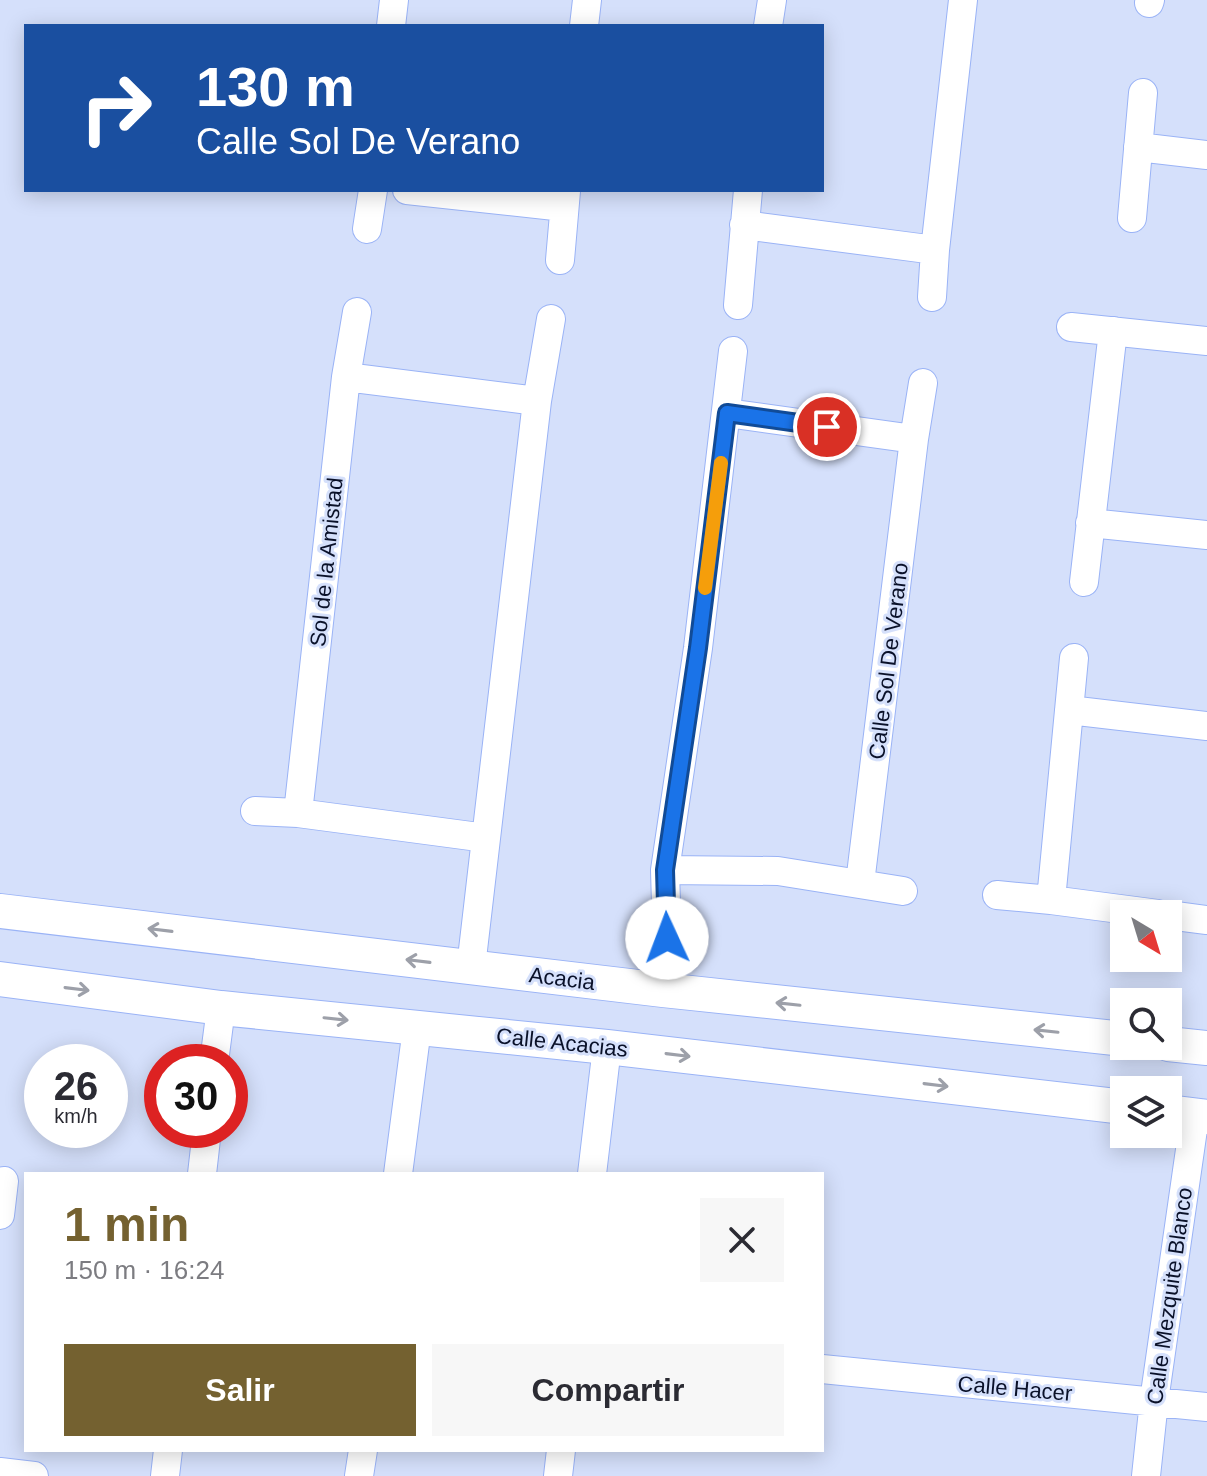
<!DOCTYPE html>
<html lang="es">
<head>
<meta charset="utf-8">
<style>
  body { margin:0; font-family:Arial,sans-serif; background:#f7f7f7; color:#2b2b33; height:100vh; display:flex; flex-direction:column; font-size:30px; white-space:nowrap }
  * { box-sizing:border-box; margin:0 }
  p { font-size:26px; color:#7c7c81 }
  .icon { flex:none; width:44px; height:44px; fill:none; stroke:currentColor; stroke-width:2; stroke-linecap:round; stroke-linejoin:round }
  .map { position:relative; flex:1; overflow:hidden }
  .drawer { position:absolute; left:24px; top:1172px; width:800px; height:280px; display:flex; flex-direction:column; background:#fff; border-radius:0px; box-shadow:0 4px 20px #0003 }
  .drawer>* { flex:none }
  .top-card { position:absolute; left:24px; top:24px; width:800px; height:168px; border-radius:0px; box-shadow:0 4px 20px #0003; background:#1a4fa0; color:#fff; overflow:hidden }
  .needle { width:52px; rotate:142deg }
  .fabs { position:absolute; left:1110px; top:900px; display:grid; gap:16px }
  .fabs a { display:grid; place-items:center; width:72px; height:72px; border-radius:0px; background:#fff; box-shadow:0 4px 20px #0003; font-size:40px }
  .speed { position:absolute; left:24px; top:1044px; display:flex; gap:16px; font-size:40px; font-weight:700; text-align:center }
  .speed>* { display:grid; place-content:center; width:104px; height:104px; border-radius:50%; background:#fff; box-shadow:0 4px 20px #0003; line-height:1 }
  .speed small { font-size:20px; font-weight:400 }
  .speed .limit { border:12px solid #d22; background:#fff; color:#111 }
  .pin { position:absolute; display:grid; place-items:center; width:68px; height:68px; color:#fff; margin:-34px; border:4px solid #fff; border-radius:50%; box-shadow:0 2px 8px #0007 }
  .me { position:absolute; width:88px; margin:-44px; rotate:358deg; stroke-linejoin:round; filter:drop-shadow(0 0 6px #0008) }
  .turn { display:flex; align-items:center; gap:28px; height:168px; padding:0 40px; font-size:36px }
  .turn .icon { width:104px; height:104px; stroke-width:2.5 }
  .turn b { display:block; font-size:56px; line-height:68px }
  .round { display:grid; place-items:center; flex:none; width:84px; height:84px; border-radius:0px; background:#f7f7f7 }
  .headline { display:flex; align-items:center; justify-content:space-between; height:136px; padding:0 40px }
  h1 { font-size:48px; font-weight:700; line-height:60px; color:#746130 }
  .primary-button { display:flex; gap:16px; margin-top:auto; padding:16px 40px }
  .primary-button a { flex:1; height:92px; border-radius:0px; background:#746130; color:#fff; font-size:32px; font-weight:700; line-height:92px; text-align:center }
  .primary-button a+a { background:#f7f7f7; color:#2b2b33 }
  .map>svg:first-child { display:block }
</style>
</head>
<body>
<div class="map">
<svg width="1207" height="1476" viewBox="0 0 1207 1476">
  <rect width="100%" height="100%" fill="#d5e0fb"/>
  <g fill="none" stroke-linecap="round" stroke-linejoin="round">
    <defs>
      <path id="minor" d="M 1149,3 L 1150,0
        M 391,26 L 394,0
        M 584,26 L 587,0
        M 768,26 L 772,0
        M 1138,147 L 1207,155
        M 407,190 L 564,207
        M 1132,218 L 1143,93
        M 744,225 L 935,250
        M 367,229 L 373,190
        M 560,260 L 566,191
        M 932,297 L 935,250 L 963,0
        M 738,305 L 748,190
        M 1071,327 L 1207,341
        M 346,377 L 537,401
        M 727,413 L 914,439
        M 1090,523 L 1207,535
        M 1084,582 L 1113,331
        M 1069,710 L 1207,726
        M 255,811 L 298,813 L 486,838
        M 298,813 L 346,377 L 357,312
        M 665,870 L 778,871 L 903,891
        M 860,883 L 914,439 L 923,383
        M 997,895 L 1051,900 L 1158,914
        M 1051,900 L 1074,658
        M 1168,915 L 1207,920
        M 471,967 L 537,401 L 551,319
        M 663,990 L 667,938 L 665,870 L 698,648 L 733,351
        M 214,1062 L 221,1008
        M 202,1174 L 207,1130
        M 398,1174 L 417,1028
        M 592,1174 L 607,1047
        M 0,1215 L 4,1181
        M 822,1369 L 1207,1407
        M 0,1472 L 34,1476
        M 165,1476 L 168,1450
        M 359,1476 L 363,1450
        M 558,1476 L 561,1450
        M 1146,1476 L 1154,1401 L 1195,1115"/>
      <path id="major" d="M 0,911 L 663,990 L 1124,1039
        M 0,979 L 221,1008 L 607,1047 L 1124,1107
        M 1168,1044 L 1207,1048
        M 1168,1112 L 1207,1117"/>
    </defs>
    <use href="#minor" stroke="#9ab3f6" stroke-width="30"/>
    <use href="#major" stroke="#9ab3f6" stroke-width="36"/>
    <use href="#minor" stroke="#fff" stroke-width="28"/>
    <use href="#major" stroke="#fff" stroke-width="34"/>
  </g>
  <defs><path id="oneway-shaft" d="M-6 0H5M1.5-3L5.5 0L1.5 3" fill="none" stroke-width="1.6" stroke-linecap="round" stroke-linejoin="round" transform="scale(2)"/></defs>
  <g stroke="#9da0a9">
    <use href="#oneway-shaft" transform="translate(160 930) rotate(-173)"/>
    <use href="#oneway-shaft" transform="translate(418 961) rotate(-173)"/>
    <use href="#oneway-shaft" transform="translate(77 989) rotate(7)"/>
    <use href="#oneway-shaft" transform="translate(788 1004) rotate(-174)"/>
    <use href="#oneway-shaft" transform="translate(336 1019) rotate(6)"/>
    <use href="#oneway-shaft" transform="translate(1046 1031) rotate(-174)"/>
    <use href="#oneway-shaft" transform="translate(678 1055) rotate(7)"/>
    <use href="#oneway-shaft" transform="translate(936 1085) rotate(7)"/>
  </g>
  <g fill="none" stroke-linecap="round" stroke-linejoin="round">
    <defs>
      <path id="route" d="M 667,938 L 665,870 L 698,648 L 727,413 L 827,427"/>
    </defs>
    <use href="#route" stroke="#114b97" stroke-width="20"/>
    <use href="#route" stroke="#1a73e8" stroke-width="14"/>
    <path stroke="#f59e0b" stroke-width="14" d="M 705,588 L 721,463"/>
  </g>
  <g text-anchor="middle" stroke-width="6" stroke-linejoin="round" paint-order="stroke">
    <g font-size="22" fill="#0a1129" stroke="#d5e0fb">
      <text transform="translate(326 562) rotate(-84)" y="8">Sol de la Amistad</text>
      <text transform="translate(888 661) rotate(-83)" y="8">Calle Sol De Verano</text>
      <text transform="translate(562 978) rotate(7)" y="8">Acacia</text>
      <text transform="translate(562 1042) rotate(6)" y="8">Calle Acacias</text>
      <text transform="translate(1169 1296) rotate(-82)" y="8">Calle Mezquite Blanco</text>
      <text transform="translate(1015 1388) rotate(5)" y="8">Calle Hacer</text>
    </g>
  </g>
</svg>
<div class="fabs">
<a><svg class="needle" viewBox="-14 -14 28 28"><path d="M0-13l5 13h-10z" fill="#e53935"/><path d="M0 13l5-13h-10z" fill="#7c7c81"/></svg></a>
<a><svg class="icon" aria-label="search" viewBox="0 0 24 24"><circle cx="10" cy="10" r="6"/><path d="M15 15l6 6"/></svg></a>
<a><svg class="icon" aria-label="layers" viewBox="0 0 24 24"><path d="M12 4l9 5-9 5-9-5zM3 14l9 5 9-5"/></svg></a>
</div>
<div class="speed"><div>26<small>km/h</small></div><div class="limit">30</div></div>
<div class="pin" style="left:827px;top:427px;background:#d93025"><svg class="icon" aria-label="arrive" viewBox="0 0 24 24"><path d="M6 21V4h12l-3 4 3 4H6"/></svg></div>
<svg class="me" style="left:667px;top:938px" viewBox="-20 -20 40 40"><circle r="19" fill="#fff"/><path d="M0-13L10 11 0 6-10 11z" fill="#1a73e8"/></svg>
<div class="top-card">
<div class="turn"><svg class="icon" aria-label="right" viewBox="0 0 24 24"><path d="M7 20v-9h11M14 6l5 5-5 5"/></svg><div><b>130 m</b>Calle Sol De Verano</div></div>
</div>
<section class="drawer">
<div class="headline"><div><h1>1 min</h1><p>150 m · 16:24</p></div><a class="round"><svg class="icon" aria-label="close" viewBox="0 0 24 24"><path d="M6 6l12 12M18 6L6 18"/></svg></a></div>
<div class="primary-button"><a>Salir</a><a>Compartir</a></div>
</section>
</div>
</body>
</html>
